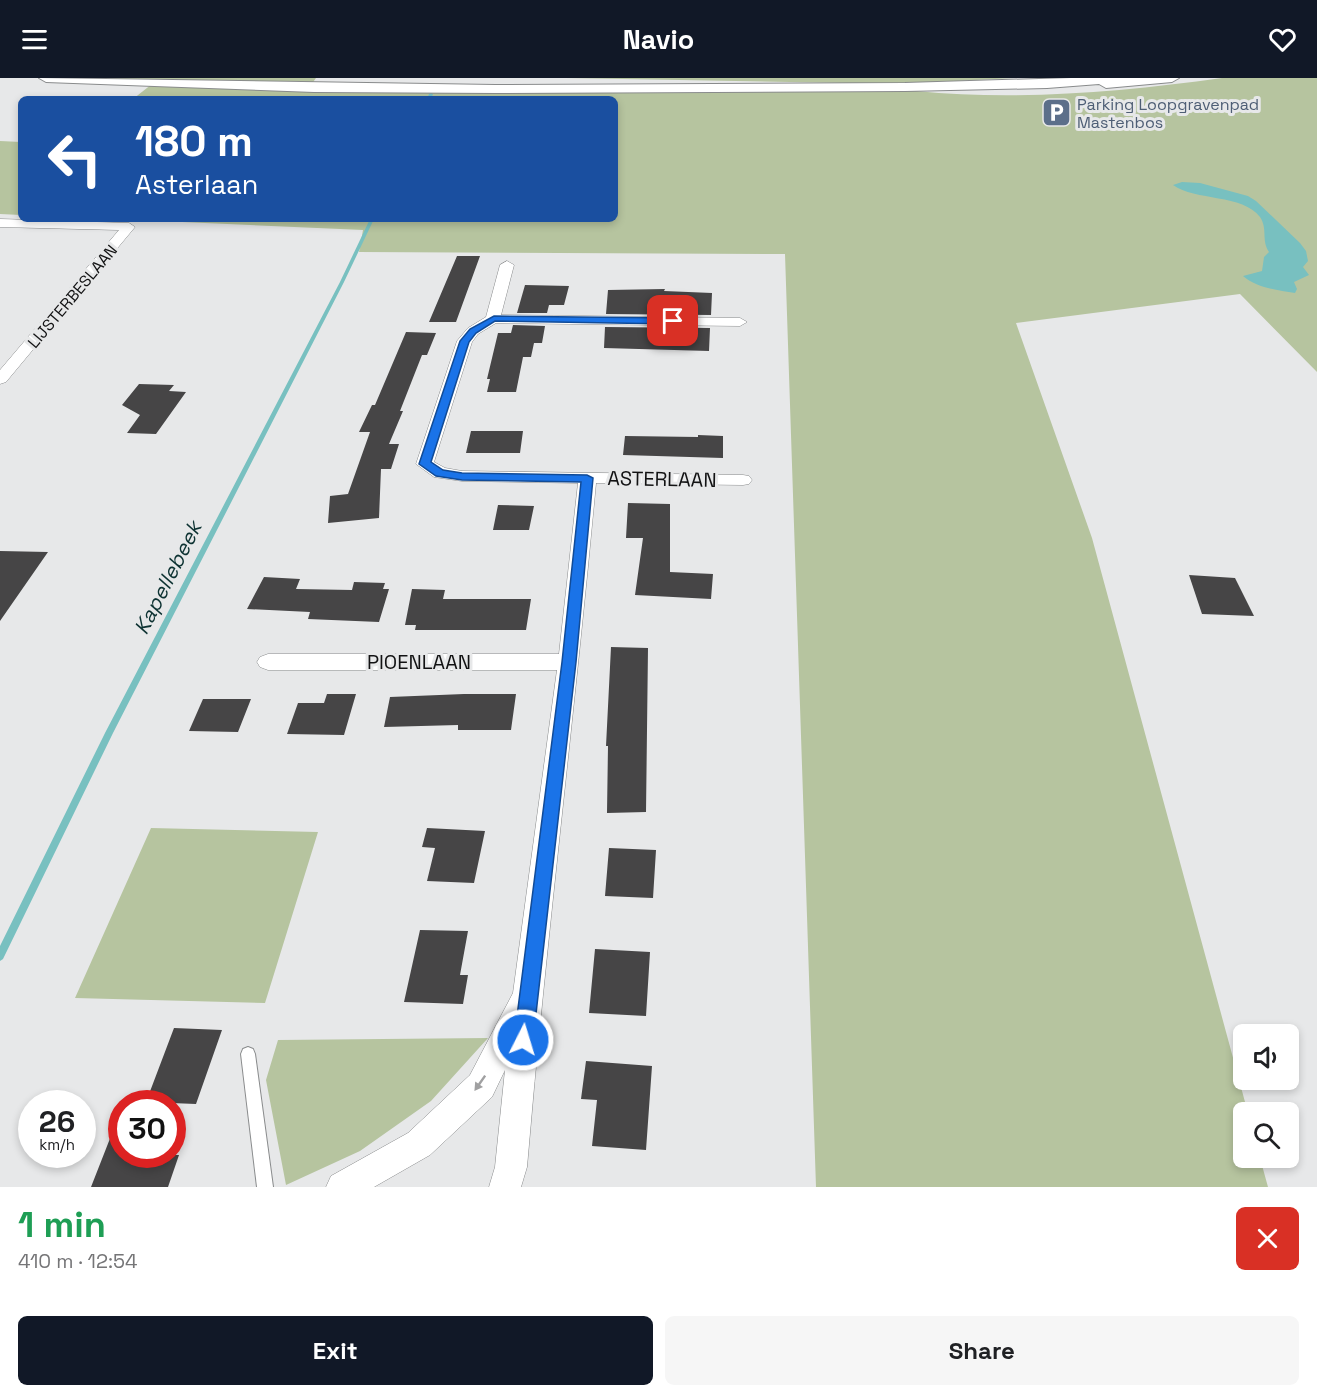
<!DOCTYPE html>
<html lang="en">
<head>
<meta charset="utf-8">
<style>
  body { margin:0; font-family:"Space Grotesk",sans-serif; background:#f6f6f6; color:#202124; height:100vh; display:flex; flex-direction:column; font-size:22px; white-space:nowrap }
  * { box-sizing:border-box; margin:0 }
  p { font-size:20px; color:#757577 }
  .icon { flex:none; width:33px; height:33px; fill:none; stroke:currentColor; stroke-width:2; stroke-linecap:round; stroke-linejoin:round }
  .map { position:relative; height:1109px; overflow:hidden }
  .panel { display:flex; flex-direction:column; background:#fff; flex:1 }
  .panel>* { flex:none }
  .guide { position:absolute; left:18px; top:18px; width:600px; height:126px; border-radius:9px; box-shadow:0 3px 9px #0003; background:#1a4fa0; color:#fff; overflow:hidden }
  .tools { position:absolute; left:1233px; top:946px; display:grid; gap:12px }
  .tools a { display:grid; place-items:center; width:66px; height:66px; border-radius:9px; background:#fff; box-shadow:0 3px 9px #0003; font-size:30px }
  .speed { position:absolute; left:18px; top:1012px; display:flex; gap:12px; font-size:30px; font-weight:700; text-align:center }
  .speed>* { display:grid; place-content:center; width:78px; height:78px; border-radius:50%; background:#fff; box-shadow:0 3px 9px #0003; line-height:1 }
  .speed small { font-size:15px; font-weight:400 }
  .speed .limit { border:9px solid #d22; background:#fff; color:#111 }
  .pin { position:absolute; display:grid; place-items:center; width:51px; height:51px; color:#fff; margin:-26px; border-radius:12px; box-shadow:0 3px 9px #0006 }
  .me { position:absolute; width:66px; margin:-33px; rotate:5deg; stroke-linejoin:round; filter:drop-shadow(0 0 4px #0008) }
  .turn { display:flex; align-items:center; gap:21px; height:126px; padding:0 18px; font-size:27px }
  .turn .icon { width:78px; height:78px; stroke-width:2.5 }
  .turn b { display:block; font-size:42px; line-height:51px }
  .round { display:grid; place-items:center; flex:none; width:63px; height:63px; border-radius:9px; background:#f6f6f6 }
  .overview { display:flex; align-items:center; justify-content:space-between; height:102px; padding:0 18px }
  h1 { font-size:36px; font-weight:700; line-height:45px; color:#1e9e55 }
  .button { display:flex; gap:12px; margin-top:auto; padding:12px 18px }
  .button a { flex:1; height:69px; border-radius:9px; background:#111827; color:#fff; font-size:24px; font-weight:700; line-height:69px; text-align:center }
  .button a+a { background:#f6f6f6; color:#202124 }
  header { display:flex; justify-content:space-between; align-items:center; height:78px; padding:0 18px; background:#111827; color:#fff; font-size:27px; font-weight:700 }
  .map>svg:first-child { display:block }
</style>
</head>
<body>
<header><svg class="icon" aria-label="menu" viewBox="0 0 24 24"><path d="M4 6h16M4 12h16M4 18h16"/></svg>Navio<svg class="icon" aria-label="heart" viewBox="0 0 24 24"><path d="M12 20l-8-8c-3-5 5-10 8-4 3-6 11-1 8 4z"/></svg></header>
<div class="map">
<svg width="1317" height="1109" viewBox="0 0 1317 1109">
  <rect width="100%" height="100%" fill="#e7e8e9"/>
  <path fill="#b6c49f" d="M 95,0 L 316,0 L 311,7 Z
    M 566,0 L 1014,0 L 901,6 Z
    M 1222,0 L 1317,0 L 1317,294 L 1240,216 L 1016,245 L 1092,460 L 1248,1035 L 1244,1035 L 1244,1080 L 1260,1080 L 1268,1109 L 816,1109 L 785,176 L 359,174 L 363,152 L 114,141 L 615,141 L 615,21 L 133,21 L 152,6 L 313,12 L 916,13 C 1018,23 1121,14 1222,0 Z
    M 0,63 L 21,64 L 21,137 L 0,136 Z
    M 151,750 L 318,754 L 265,925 L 75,920 Z
    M 488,960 L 431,1023 L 360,1073 L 286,1107 L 266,1002 L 278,962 Z"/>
  <path fill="#78c0c0" d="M 1182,104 L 1200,105 L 1248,118 L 1256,123 L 1300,165 L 1306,173 L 1308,183 L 1303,189 L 1309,197 L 1294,204 L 1297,211 L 1295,215 C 1276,212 1257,210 1243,198 L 1262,193 L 1264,179 L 1269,174 C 1261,162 1268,151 1260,139 C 1243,116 1195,123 1173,107 Z"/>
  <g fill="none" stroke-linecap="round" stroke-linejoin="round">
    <path fill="#78c0c0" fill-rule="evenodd" d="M 431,15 L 433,16 L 431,21 L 427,21 L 429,16 Z
      M 370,141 L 374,141 L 344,204 L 113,655 L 3,881 L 0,883 L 0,868 L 105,655 L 340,204 Z"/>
  </g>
  <path fill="#464546" d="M 457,178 L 480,178 L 456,244 L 429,244 Z
    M 525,207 L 569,208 L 564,227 L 549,227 L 547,235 L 517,235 Z
    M 665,211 L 664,213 L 712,215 L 711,237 L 606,236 L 608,212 Z
    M 513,247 L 545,248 L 542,265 L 534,265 L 531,279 L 523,279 L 516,314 L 487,314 L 490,301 L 487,301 L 498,255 L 511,255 Z
    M 605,249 L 710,250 L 709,273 L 604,270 Z
    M 406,254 L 436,255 L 427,277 L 422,277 L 400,333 L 403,333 L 389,366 L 399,366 L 391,391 L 381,391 L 379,440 L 328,445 L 330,418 L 348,416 L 370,354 L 359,354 L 372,327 L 375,327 Z
    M 139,306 L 174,307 L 169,313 L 186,314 L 156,356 L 127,355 L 140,337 L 122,327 Z
    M 471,353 L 523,353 L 520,375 L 466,375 Z
    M 698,357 L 723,358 L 723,380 L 623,377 L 625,358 L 698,359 Z
    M 628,425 L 670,426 L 670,494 L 713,496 L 711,521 L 635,517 L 643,460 L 626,460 Z
    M 498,427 L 534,428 L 529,452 L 493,452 Z
    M 0,473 L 48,474 L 0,543 Z
    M 1189,497 L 1235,500 L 1254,538 L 1202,536 Z
    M 264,499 L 300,501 L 296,511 L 352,512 L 354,504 L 385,505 L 383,511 L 389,511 L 379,544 L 308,541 L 310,534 L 247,531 Z
    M 412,511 L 445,512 L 443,521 L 531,521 L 526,552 L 415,552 L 416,547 L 405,547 Z
    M 611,569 L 648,570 L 646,734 L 607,735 L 608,668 L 606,668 Z
    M 327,616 L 356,616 L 344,657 L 287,656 L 298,625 L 324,625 Z
    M 464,616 L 516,616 L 511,652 L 458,652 L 458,647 L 384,649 L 390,619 Z
    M 203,621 L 251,621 L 238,654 L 189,653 Z
    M 427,750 L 485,753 L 474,805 L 427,803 L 435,770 L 422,769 Z
    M 609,770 L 656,772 L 653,820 L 605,818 Z
    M 420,852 L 468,853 L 460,897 L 468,897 L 463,926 L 404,924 Z
    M 595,871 L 650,874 L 646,938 L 589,935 Z
    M 174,950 L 222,952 L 196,1026 L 146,1024 Z
    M 586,983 L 652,988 L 646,1072 L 592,1068 L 597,1022 L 581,1021 Z
    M 120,1035 L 122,1077 L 179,1077 L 168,1109 L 91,1109 Z"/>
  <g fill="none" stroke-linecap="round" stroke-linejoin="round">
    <defs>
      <path id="service" d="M 248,969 L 253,971 L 255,976 L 273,1109 L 257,1109 L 241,976 L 243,971 Z"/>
      <path id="minor" d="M 0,141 L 129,145 L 135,149 L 6,304 L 0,306 L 0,292 L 119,152 L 0,149 Z
        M 507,183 L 514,187 L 501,237 L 740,240 L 747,244 L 740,248 L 496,245 L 478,256 L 472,264 L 434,384 L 445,390 L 462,393 L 743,397 L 749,398 L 752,402 L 749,406 L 743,407 L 596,405 C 575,634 546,861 527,1089 L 521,1109 L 489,1109 L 495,1089 L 505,992 L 492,1019 L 430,1077 L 374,1109 L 326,1109 L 331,1098 L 408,1055 L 470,997 L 513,915 L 557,592 L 268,592 L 260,589 L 257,584 L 260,579 L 268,576 L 559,576 L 578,405 L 462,403 L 434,399 L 416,386 L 457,263 L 468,250 L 486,239 L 500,187 Z"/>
      <path id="secondary" d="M 39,0 L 495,7 L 905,5 L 1071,0 L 1179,0 L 1172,4 L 1106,10 L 1099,6 L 1047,10 L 905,13 L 495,15 L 314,14 L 46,4 Z"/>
    </defs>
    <use href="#service" stroke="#898b8c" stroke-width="2"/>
    <use href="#minor" stroke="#898b8c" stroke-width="1"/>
    <use href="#secondary" stroke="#898b8c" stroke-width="2"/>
    <use href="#service" fill="#fff" fill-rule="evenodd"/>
    <use href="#minor" fill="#fff" fill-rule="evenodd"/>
    <use href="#secondary" fill="#fff" fill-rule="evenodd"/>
  </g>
  <defs><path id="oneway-solid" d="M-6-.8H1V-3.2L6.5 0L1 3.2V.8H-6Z" transform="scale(1.5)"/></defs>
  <use fill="#a0a0a1" href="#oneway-solid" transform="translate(480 1005) rotate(125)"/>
  <path fill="#1a73e8" stroke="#114b97" stroke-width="1.5" d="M 494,238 L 673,240 L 678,243 L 673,246 L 495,243 L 476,255 L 469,264 L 431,384 L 443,392 L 462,395 L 587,397 L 593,400 L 576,584 L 533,962 L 530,968 L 523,971 L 517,968 L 514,962 L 562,584 L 581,404 L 462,402 L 436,398 L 419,386 L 460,263 L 470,251 Z"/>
  <defs>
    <symbol id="parking-square" viewBox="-11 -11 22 22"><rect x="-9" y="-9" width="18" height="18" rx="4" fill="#5c6f8a" stroke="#e7e8e9"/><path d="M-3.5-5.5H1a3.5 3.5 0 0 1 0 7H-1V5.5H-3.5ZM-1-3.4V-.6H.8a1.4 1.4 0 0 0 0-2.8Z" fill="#fff"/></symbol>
  </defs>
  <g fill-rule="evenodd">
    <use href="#parking-square" x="1040" y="18" width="33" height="33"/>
  </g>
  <g text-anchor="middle" stroke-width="6" stroke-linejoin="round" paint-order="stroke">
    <g font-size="16" fill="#4e5e75" stroke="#e7e8e9" text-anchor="start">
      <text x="1077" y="32">Parking Loopgravenpad<tspan x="1077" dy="18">Mastenbos</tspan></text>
    </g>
    <g font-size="16" fill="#121213" stroke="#e7e8e9">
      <text transform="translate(72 218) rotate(-50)" y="6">LIJSTERBESLAAN</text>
    </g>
    <g font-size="20" fill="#121213" stroke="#e7e8e9">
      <text transform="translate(662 401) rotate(1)" y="7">ASTERLAAN</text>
      <text x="419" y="591">PIOENLAAN</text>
    </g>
    <g font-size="21" font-style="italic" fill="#0d3232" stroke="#e7e8e9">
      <text transform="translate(168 500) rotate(-63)" y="7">Kapellebeek</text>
    </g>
  </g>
</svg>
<div class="tools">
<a><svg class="icon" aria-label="sound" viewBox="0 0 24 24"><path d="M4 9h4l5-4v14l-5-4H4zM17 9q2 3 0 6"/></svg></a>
<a><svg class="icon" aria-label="search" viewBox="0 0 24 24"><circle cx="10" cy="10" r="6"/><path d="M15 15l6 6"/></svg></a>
</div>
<div class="speed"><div>26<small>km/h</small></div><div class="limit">30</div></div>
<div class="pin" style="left:673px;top:243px;background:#d93025"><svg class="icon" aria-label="arrive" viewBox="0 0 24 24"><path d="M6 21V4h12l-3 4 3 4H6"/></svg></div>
<svg class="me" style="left:523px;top:962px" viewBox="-20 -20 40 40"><circle r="17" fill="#1a73e8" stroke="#fff" stroke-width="3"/><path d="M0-11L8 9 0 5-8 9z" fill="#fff"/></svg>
<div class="guide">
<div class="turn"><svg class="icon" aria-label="left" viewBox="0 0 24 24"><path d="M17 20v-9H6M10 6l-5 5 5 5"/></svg><div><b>180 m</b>Asterlaan</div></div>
</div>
</div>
<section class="panel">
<div class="overview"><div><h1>1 min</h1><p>410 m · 12:54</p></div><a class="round" style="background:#d93025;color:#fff"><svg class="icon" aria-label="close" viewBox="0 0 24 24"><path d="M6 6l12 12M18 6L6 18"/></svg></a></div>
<div class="button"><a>Exit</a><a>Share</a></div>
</section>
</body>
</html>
